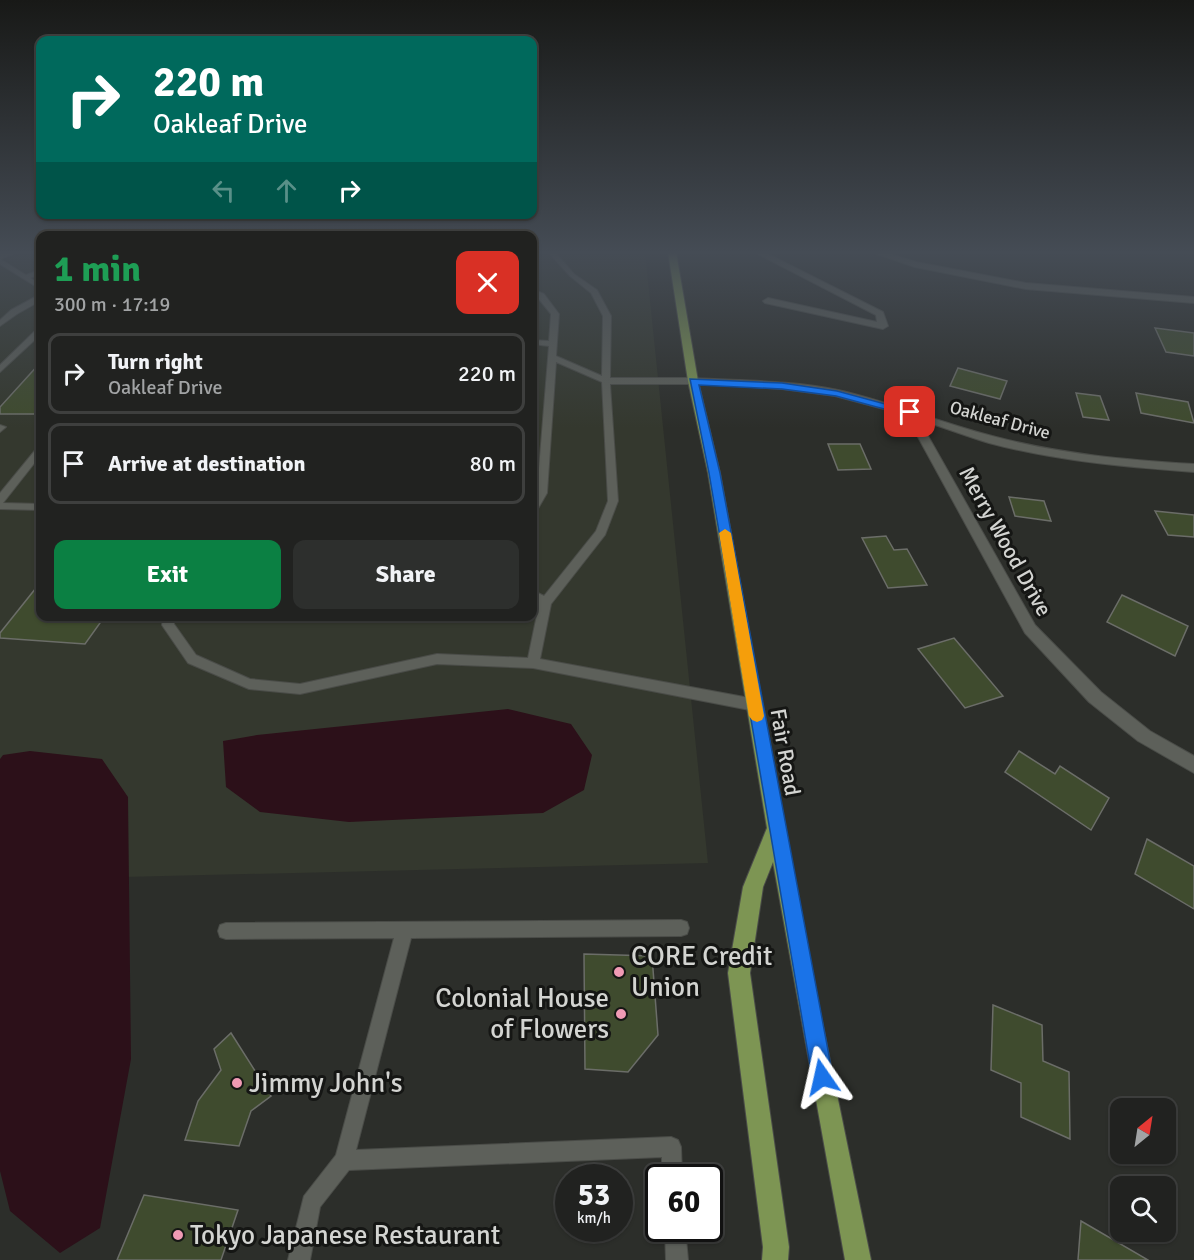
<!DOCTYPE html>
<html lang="en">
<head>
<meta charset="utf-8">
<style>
  body { margin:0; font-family:Signika,sans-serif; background:#2d2f2d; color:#f1f3f6; height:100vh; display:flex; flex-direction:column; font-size:22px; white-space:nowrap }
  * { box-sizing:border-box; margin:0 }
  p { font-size:20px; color:#a2a4a5 }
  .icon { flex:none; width:33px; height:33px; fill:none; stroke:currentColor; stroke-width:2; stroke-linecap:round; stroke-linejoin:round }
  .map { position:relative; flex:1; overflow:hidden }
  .drawer { position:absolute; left:36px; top:231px; width:501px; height:390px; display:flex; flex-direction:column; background:#212220; border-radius:12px; box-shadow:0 2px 4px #0004,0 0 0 2px #3e3f3e }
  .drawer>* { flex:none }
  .guide { position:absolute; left:36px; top:36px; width:501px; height:183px; border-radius:12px; box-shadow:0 2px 4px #0004,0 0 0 2px #3e3f3e; background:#00695c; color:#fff; overflow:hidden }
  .needle { width:39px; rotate:30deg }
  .fabs { position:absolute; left:1110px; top:1098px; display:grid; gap:12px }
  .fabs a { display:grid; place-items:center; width:66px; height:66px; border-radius:12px; background:#212220; box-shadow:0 2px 4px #0004,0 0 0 2px #3e3f3e; font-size:30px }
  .speed { position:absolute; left:555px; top:1164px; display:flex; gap:12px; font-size:30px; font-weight:700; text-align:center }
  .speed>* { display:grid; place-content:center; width:78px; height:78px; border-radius:50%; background:#212220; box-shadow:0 2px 4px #0004,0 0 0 2px #3e3f3e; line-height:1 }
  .speed small { font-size:15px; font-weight:400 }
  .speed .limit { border:3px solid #111; border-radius:9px; background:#fff; color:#111 }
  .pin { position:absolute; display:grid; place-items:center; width:51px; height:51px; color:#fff; margin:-26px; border-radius:12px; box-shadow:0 3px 9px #0006 }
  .me { position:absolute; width:66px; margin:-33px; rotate:349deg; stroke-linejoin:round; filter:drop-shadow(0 0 4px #0008) }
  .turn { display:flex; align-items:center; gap:21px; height:126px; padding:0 18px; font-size:27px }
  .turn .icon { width:78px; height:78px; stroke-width:2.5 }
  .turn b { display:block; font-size:42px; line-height:51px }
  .lanes { display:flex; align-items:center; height:57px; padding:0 18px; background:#0003; justify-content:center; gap:30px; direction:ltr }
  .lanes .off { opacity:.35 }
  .round { display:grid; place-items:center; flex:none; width:63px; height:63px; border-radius:12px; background:#2d2f2d }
  .overview { display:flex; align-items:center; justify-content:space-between; height:102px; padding:0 18px }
  h1 { font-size:36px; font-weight:700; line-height:45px; color:#1e9e55 }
  .action { display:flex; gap:12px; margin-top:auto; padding:12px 18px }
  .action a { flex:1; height:69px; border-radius:12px; background:#0b8043; color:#fff; font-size:24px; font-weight:700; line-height:69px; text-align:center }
  .action a+a { background:#2d2f2d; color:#f1f3f6 }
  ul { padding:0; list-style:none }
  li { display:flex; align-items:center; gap:18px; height:81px; margin:0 12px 9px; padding:0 6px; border:3px solid #3e3f3e; border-radius:12px }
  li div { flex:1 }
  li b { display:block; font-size:22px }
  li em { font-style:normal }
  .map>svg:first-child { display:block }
</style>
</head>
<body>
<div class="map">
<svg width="1194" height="1260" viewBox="0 0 1194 1260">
  <rect width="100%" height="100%" fill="#2c2e2a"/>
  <path fill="#34382e" d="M 28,252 L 40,252 L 40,616 L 532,616 L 533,252 L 645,252 L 708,863 L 0,880 L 0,262 Z"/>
  <path fill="#2c1019" d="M 508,709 L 571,724 L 592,755 L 584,790 L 543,813 L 349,822 L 260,812 L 226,787 L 223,741 L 257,735 Z
    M 30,751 L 102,759 L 128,797 L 131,1059 L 100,1228 L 60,1253 L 10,1211 L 0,1171 L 0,759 L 3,755 Z"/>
  <path fill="#3f4b2e" stroke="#6b6d68" stroke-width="1.5" d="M 1155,328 L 1194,333 L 1194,356 L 1166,352 Z
    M 40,363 L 40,408 L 34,414 L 0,414 L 0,407 Z
    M 958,368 L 1007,381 L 1000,399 L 950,386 Z
    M 1076,393 L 1100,396 L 1109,420 L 1083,417 Z
    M 1136,393 L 1188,402 L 1194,423 L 1141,413 Z
    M 828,444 L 860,444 L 871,469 L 838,470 Z
    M 1009,497 L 1044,501 L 1051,521 L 1015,516 Z
    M 1155,511 L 1194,515 L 1194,537 L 1168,535 Z
    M 886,536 L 894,550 L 907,549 L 927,585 L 888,588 L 862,538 Z
    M 40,583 L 40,616 L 105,616 L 85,644 L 0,638 L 0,633 Z
    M 1122,595 L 1188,626 L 1175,656 L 1107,622 Z
    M 954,638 L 1003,696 L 965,708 L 918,649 Z
    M 1019,751 L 1055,774 L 1060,766 L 1109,798 L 1091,830 L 1005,772 Z
    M 1147,839 L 1194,866 L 1194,909 L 1135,874 Z
    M 584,954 L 652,956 L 658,1035 L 628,1072 L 585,1069 Z
    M 993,1005 L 1042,1025 L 1043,1061 L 1069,1072 L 1070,1139 L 1021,1117 L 1021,1083 L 991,1070 Z
    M 231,1033 L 271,1096 L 251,1111 L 239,1146 L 185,1140 L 198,1101 L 221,1070 L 214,1049 Z
    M 144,1195 L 238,1210 L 221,1260 L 117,1260 Z
    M 1081,1221 L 1148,1260 L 1078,1260 Z"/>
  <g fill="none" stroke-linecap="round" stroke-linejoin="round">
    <defs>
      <path id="service" d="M 548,252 L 555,252 L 574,274 L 597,290 L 611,316 L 610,378 L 693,378 L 697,381 L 693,384 L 610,384 L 618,501 L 605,535 L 551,604 L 540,659 L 755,699 L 760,701 L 762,705 L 760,709 L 755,711 L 533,668 L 437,664 L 300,694 L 249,689 L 188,663 L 164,628 L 162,625 L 163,616 L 175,616 L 174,624 L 196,655 L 250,679 L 300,684 L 437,654 L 528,658 L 539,605 L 532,600 L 532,590 L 544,596 L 596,531 L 608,501 L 602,382 L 556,362 L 547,493 L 536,512 L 532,513 L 532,501 L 537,493 L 549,346 L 532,344 L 532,340 L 549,341 L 551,314 L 538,298 L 532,294 L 532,289 L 544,294 L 559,314 L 556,356 L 602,376 L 603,316 L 591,293 L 570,276 Z
        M 0,259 L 26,275 L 40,270 L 40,274 L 30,278 L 40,284 L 40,289 L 0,264 Z
        M 37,296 L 40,296 L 40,301 L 17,314 L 0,326 L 0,320 L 11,310 Z
        M 37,329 L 40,329 L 40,335 L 0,372 L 0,365 Z
        M 0,425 L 6,427 L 0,432 Z
        M 40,447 L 40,456 L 3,503 L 40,504 L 40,510 L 0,509 L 0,493 L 37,448 Z
        M 681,920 L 687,922 L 689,928 L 687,934 L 681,936 L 411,938 L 356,1150 L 671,1137 L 678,1140 L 681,1147 L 682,1178 L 662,1178 L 662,1157 L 349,1170 L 320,1207 L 310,1260 L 288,1260 L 304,1196 L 336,1155 L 394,938 L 226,939 L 220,937 L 218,931 L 220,925 L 226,923 Z
        M 665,1228 L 685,1228 L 688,1260 L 666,1260 Z"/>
      <path id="minor" d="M 6,252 L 18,252 L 0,259 L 0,254 Z
        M 754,252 L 764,252 L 883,312 L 888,326 L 883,329 L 765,303 L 763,301 L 768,298 L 877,322 L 876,315 Z
        M 871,252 L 884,252 L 916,262 L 1026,283 L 1194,297 L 1194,303 L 1026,289 L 915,267 Z
        M 693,378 C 741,381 791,380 838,390 C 892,402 943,424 996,437 C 1061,454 1127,460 1194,464 L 1194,472 C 1125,467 1056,461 989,443 C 966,436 943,427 919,420 L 1035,625 L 1101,692 L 1150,731 L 1194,756 L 1194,773 L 1138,741 L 1089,702 L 1025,633 L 906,415 L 835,396 L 782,389 L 689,383 L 689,379 Z"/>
      <path id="primary" d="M 668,252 L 676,252 L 698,381 L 720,473 L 810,963 L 871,1260 L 845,1260 L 773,862 L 763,887 L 750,973 L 789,1247 L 788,1260 L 762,1260 L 763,1247 L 728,973 L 743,887 L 767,828 L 708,473 L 688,381 Z"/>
    </defs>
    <use href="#service" stroke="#4a4c48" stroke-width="2"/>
    <use href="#minor" stroke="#4a4c48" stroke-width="2"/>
    <use href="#primary" stroke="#4a4c48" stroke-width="2"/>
    <use href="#service" fill="#5d605a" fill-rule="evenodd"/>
    <use href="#minor" fill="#5d605a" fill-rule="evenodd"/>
    <use href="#primary" fill="#7d9553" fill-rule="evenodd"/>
  </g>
  <linearGradient id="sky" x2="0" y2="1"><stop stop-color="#181917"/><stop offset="0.59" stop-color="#454c55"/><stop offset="1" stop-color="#454c55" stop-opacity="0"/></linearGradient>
  <rect width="1194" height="428" fill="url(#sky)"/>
  <path fill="#1a73e8" stroke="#114b97" stroke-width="1.5" d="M 690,379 L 782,383 L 837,391 L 915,412 L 910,416 L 836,396 L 782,389 L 699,385 L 720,473 L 833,1077 L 830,1085 L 822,1088 L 815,1085 L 812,1077 L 709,473 Z"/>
  <path fill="#f59e0b" d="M 725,529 L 731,533 L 764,716 L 762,720 L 757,722 L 752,720 L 749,716 L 719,533 Z"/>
  <g fill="#f09ab4" stroke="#151614" stroke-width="2">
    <circle cx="619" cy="972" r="6"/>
    <circle cx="621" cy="1014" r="6"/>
    <circle cx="237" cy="1083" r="6"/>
    <circle cx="178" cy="1235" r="6"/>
  </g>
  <g text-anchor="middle" stroke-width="6" stroke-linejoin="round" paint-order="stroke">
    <g font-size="18" fill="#d3d4d1" stroke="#151614">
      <text transform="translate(1000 420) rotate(15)" y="6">Oakleaf Drive</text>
    </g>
    <g font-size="22" fill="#d3d4d1" stroke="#151614">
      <text transform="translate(1006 541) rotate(61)" y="8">Merry Wood Drive</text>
      <text transform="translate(786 752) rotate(80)" y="8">Fair Road</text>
    </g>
    <g font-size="27" fill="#d3d4d1" stroke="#151614" text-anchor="start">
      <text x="631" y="965">CORE Credit<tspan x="631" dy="31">Union</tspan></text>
      <text x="609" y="1007" text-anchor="end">Colonial House<tspan x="609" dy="31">of Flowers</tspan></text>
      <text x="249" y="1092">Jimmy John's</text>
      <text x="190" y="1244">Tokyo Japanese Restaurant</text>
    </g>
  </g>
</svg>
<div class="fabs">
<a><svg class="needle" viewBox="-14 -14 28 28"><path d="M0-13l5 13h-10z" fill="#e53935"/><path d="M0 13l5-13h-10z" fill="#a2a4a5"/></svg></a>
<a><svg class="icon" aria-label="search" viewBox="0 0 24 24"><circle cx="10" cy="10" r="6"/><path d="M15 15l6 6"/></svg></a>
</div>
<div class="speed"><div>53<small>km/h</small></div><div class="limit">60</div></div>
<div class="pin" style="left:910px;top:412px;background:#d93025"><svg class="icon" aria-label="arrive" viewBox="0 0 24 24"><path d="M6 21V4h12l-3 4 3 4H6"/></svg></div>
<svg class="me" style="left:822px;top:1077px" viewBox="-20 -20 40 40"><path d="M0-17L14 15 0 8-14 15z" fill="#1a73e8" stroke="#fff" stroke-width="4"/></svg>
<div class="guide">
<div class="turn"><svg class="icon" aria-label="right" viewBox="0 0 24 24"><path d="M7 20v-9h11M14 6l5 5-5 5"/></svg><div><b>220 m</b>Oakleaf Drive</div></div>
<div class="lanes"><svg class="icon off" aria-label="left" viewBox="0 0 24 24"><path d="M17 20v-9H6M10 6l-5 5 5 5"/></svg><svg class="icon off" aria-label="ahead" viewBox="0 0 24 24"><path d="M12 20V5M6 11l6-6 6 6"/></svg><svg class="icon" aria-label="right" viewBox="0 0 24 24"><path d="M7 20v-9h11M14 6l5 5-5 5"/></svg></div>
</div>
<section class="drawer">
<div class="overview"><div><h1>1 min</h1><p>300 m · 17:19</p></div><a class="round" style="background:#d93025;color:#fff"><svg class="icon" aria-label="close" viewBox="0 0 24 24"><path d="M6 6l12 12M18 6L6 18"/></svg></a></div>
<ul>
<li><svg class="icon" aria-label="right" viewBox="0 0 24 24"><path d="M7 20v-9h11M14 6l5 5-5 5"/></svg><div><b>Turn right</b><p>Oakleaf Drive</p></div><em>220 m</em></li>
<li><svg class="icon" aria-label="arrive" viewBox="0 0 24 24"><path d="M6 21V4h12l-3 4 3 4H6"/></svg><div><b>Arrive at destination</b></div><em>80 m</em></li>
</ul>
<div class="action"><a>Exit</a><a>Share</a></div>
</section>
</div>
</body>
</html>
